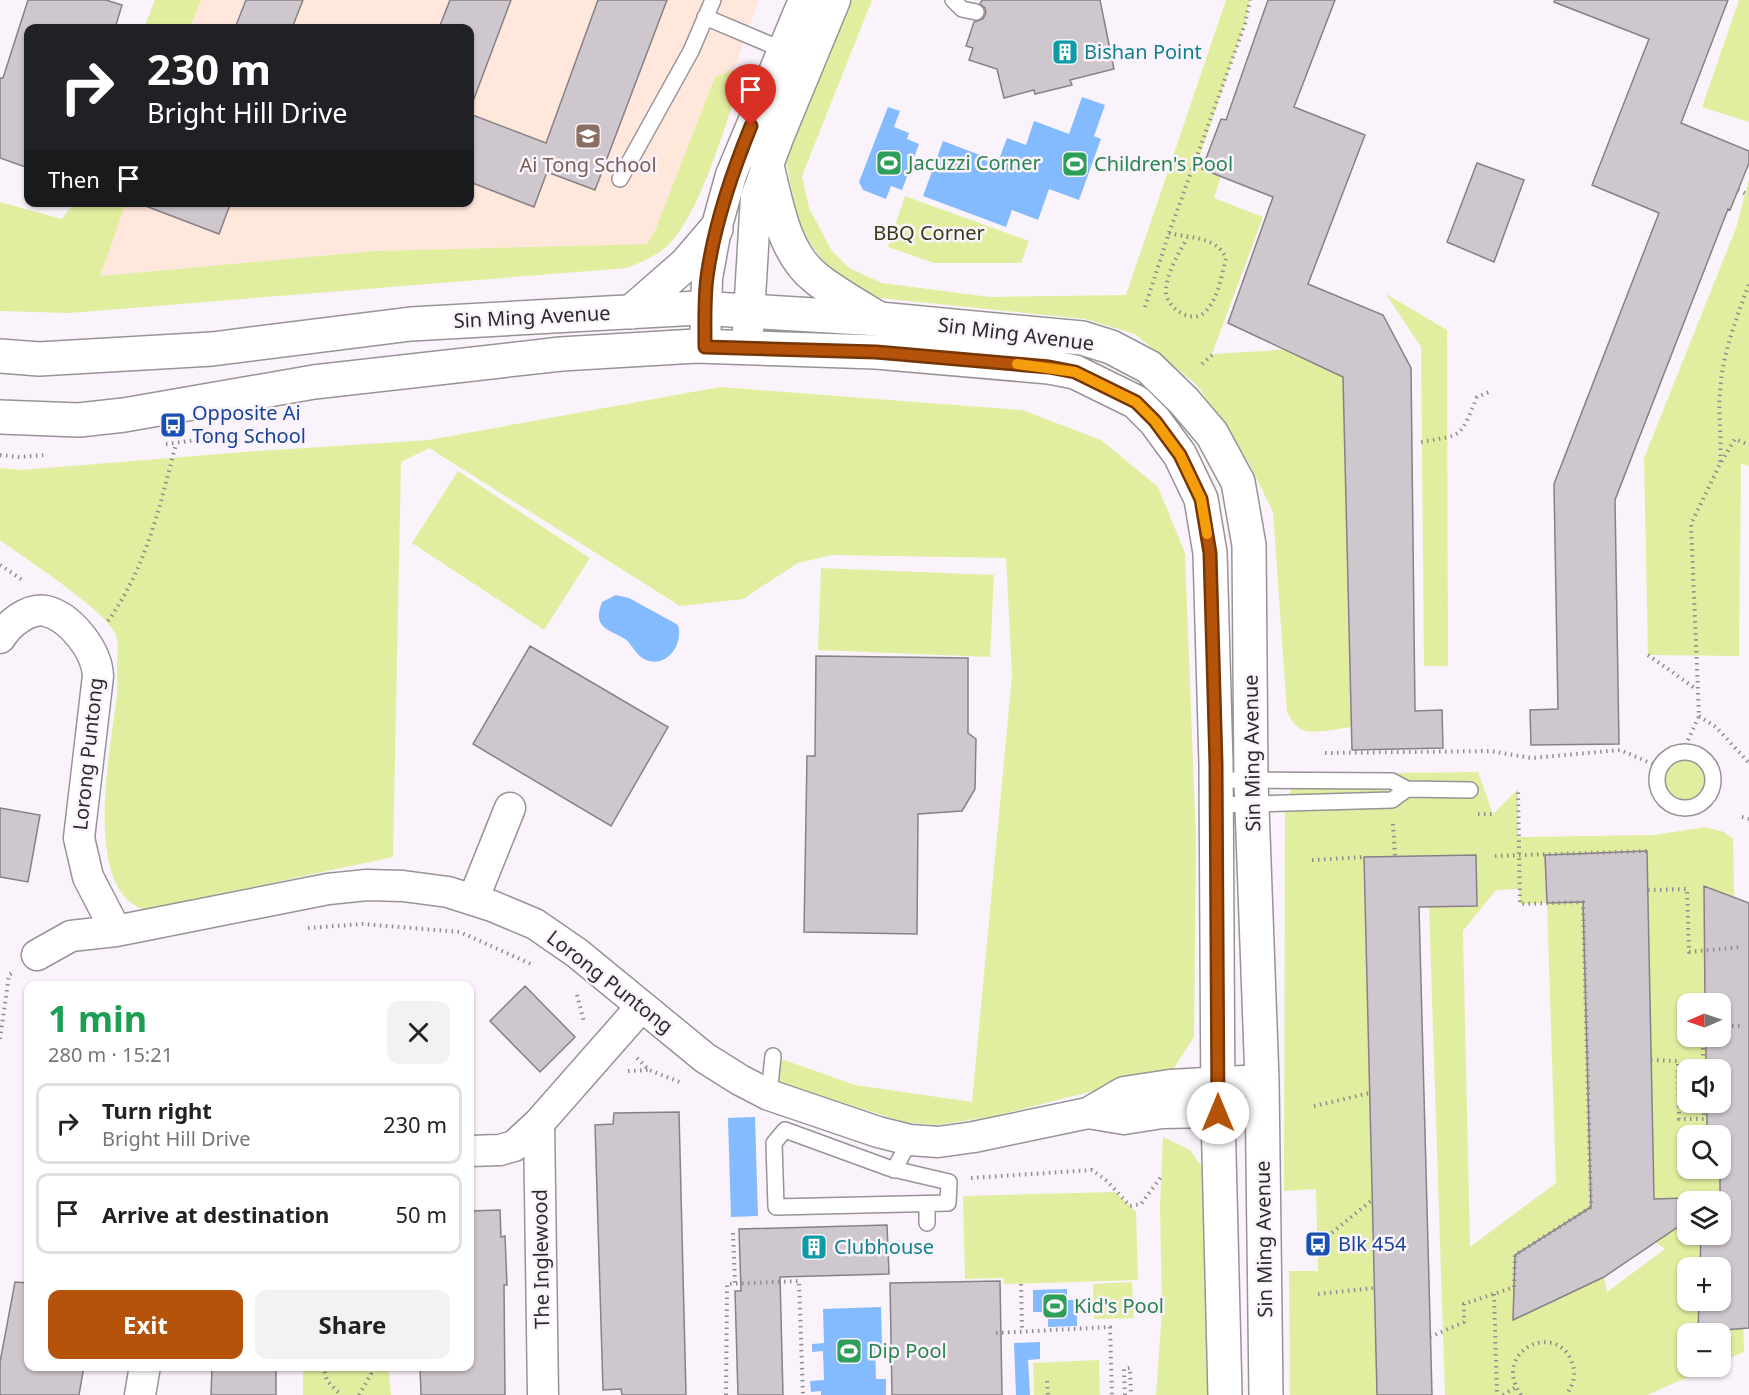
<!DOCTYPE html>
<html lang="en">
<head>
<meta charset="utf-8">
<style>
  body { margin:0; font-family:"Noto Sans",sans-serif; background:#f2f2f2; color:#222; height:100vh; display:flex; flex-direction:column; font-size:22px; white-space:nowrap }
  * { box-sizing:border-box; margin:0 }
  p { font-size:20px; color:#767676 }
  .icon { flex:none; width:33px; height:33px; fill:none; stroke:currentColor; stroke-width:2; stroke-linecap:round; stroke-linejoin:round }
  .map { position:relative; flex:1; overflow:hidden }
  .drawer { position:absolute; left:24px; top:981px; width:450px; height:390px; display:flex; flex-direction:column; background:#fff; border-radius:12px; box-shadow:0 2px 4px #0004 }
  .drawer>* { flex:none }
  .guide { position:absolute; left:24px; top:24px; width:450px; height:183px; border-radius:12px; box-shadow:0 2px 4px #0004; background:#202124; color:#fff; overflow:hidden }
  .needle { width:39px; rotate:268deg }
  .controls { position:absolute; left:1677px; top:993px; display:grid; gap:12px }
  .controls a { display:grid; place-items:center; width:54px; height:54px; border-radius:12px; background:#fff; box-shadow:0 2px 4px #0004; font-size:30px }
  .pin { position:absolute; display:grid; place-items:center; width:51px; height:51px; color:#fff; margin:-62px -26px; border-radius:50% 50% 50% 0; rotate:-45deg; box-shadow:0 0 6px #0007 }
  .pin .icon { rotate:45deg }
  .me { position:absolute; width:66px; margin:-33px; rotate:0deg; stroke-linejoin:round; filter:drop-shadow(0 0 4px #0008) }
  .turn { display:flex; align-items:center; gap:21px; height:126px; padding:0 24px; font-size:27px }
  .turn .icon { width:78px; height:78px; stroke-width:2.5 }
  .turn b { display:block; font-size:42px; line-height:51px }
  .then { display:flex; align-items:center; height:57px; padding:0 24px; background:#0003; gap:12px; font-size:22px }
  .round { display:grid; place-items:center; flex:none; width:63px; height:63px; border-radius:12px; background:#f2f2f2 }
  .headline { display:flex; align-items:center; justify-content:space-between; height:102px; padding:0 24px }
  h1 { font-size:36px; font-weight:700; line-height:45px; color:#1e9e55 }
  .primary-button { display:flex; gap:12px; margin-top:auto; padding:12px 24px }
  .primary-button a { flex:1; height:69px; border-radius:12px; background:#b45309; color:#fff; font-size:24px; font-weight:700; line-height:69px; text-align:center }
  .primary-button a+a { background:#f2f2f2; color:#222 }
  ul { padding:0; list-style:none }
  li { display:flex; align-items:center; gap:18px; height:81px; margin:0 12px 9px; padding:0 12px; border:3px solid #e0e0e0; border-radius:12px }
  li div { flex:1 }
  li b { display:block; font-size:22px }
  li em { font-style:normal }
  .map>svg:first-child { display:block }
</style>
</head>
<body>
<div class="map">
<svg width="1749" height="1395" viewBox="0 0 1749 1395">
  <rect width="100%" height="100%" fill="#fbf3fb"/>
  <path fill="#ffe7dc" d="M 201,0 L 759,0 L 734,70 L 661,244 L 374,251 L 99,276 L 126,203 L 470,202 L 470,28 L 190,28 Z"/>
  <path fill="#e1ee9f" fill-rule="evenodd" d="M 155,0 L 201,0 L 190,28 L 144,28 Z
    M 850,0 L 872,0 L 802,176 L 809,208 L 832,251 L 849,268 L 882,283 L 990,297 L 1126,295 L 1226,0 L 1250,0 L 1245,24 L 1199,158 L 1225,165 L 1214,198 L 1263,217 L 1212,354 L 1362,345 L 1367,724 C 1352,726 1317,735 1303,730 C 1295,727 1291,719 1287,712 L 1273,512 L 1249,463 L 1197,385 L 1135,334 L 1085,319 L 879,298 L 835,277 L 808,240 L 798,219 L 785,157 L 827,62 Z
    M 1739,0 L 1749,0 L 1749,122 L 1702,107 Z
    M 734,70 L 743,75 C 726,120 701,215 667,246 C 655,257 641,262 627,268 L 69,313 L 0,311 L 0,202 L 62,219 L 74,203 L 126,203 L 100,276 L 374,251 L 647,244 L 655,231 L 715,77 Z
    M 1749,179 L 1749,466 L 1741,464 L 1739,656 L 1648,655 L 1644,458 L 1736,228 Z
    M 905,196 L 1029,241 L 1021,263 L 934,263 L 888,247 Z
    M 1386,294 L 1447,330 L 1448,666 L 1424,666 L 1421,347 Z
    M 720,387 L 1022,410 L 1101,440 L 1158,487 L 1185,553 L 1196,841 L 1194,1037 L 1172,1071 L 994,1116 L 938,1125 L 904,1122 L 771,1080 L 773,1056 L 855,1085 L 972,1102 L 1012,676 L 1006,558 L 832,555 L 798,563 L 743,599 L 680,606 L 429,448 L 401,462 L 393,857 L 145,910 C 82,890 110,752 116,703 C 118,691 117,678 117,666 C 117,657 119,643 116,635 C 107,611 24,558 0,540 L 0,468 L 22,470 L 243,452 L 429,440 Z
    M 458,471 L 590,558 L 544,630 L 412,543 Z
    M 821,568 L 994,575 L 990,657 L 818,650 Z
    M1657 780a28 28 0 1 1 56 0a28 28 0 1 1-56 0Z
    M 1478,772 L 1493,814 L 1518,789 L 1518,837 L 1654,835 L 1705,827 L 1724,832 L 1733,839 L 1744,1352 L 1721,1362 L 1720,1334 L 1688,1334 L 1688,1366 L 1711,1367 L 1647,1395 L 1445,1395 L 1429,907 L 1476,905 L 1395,856 L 1365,857 L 1377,1395 L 1290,1395 L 1289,1271 L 1318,1271 L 1316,1189 L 1284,1191 L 1285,803 L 1291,789 L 1304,779 L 1391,773 ZM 1647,851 L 1655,1242 L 1665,1249 L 1607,1292 L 1604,1277 L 1513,1320 L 1515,1255 L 1591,1207 L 1583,902 L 1547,902 ZM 1519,889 L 1520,904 L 1547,903 L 1556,1183 L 1470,1247 L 1463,931 L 1496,890 ZM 1688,1004 L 1720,1004 L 1720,1036 L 1688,1036 ZM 1688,1070 L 1720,1070 L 1720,1102 L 1688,1102 ZM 1688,1136 L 1720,1136 L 1720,1168 L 1688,1168 ZM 1688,1202 L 1720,1202 L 1720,1234 L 1688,1234 ZM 1688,1268 L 1720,1268 L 1720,1300 L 1688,1300 Z
    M 1163,1137 L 1190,1150 L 1205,1171 L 1210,1395 L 1156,1395 L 1162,1311 L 1160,1206 Z
    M 1115,1192 L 1136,1212 L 1138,1280 L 1004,1284 L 1003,1278 L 965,1279 L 963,1196 Z
    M 1132,1282 L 1134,1318 L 1094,1319 L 1093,1284 Z
    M 1099,1360 L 1100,1395 L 1034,1395 L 1033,1363 Z
    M 303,1367 L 388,1367 L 391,1395 L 303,1395 Z"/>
  <path fill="#84bafe" d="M 1082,97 L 1105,105 L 1094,136 L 1101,139 L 1079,200 L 1049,189 L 1038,220 L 1012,210 L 1006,227 L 923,196 L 943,141 L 998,162 L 1007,138 L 1026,145 L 1034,121 L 1069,134 Z
    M 888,107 L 900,111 L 894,127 L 909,133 L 907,139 L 919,144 L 902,190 L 891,186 L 886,199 L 863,190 L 859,182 Z
    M 616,595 L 629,598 L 678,625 C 684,646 665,670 644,659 C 635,654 632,644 625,639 C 608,629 592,628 602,602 Z
    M 755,1117 L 758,1216 L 731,1217 L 728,1118 Z
    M 1067,1289 L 1067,1300 L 1077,1300 L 1077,1326 L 1048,1327 L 1048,1312 L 1033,1312 L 1033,1290 Z
    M 881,1307 L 882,1345 L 875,1345 L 876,1379 L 886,1379 L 886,1395 L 821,1395 L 821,1391 L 811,1392 L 810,1381 L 824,1380 L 823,1351 L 812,1352 L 812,1344 L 824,1343 L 823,1309 Z
    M 1040,1342 L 1040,1359 L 1028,1360 L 1030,1395 L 1016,1395 L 1014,1343 Z"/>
  <path fill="#cfc7ce" stroke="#878086" stroke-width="1.5" d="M 28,0 L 106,0 L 122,5 L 115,28 L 28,28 L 28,168 L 0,158 L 0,78 L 3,78 Z
    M 246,0 L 303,0 L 292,28 L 235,28 Z
    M 450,0 L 511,0 L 472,104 L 470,104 L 470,28 L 439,28 Z
    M 598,0 L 667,0 L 595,190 L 547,172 L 534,207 L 470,182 L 470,114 L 546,143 Z
    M 982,0 L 1100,0 L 1114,69 L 1070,80 L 1072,85 L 1035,94 L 1034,90 L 1004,98 L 997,69 L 969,60 L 973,48 L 966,46 L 974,22 L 983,19 L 986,13 L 985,8 L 980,4 Z
    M 1268,0 L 1335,0 L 1294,107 L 1365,135 L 1308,284 L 1383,315 L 1411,368 L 1415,711 L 1442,710 L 1443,748 L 1352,750 L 1343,377 L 1228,323 L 1273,197 L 1202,169 L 1221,119 L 1226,120 Z
    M 1555,0 L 1728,0 L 1681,123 L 1749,151 L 1749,163 L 1730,210 L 1728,209 L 1615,500 L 1619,744 L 1531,745 L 1530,710 L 1558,709 L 1554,484 L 1659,213 L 1592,185 L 1649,39 L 1554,2 Z
    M 1477,163 L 1524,180 L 1494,262 L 1447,242 Z
    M 144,202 L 231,202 L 219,234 L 143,205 Z
    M 530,646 L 668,727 L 611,826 L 473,744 Z
    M 816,656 L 968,658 L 968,733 L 976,739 L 975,789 L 962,811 L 918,814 L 917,934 L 804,932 L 807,756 L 815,756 Z
    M 0,808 L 40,815 L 28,882 L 0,877 Z
    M 1647,851 L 1654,1199 L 1720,1197 L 1720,1136 L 1707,1136 L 1707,1102 L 1720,1102 L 1720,1070 L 1706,1070 L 1706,1036 L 1720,1036 L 1720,1004 L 1705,1004 L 1704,886 L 1749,903 L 1749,1328 L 1698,1332 L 1699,1300 L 1720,1300 L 1720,1268 L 1700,1268 L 1701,1234 L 1720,1234 L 1720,1202 L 1688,1202 L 1688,1220 L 1604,1277 L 1513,1320 L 1515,1255 L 1591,1207 L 1583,902 L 1547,903 L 1545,855 Z
    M 1476,855 L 1477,906 L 1419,907 L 1432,1395 L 1377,1395 L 1364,857 Z
    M 525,986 L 575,1037 L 540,1072 L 490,1021 Z
    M 679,1112 L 686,1395 L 622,1395 L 621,1389 L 603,1390 L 595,1125 L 613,1124 L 614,1113 Z
    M 500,1210 L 501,1237 L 505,1236 L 507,1285 L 504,1285 L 505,1395 L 421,1395 L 420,1366 L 470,1366 L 470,1211 Z
    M 887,1225 L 889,1274 L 780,1277 L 783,1395 L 738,1395 L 735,1291 L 741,1291 L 739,1229 Z
    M 1000,1281 L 1002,1395 L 892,1395 L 890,1283 Z
    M 15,1282 L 28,1283 L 28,1366 L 84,1366 L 79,1395 L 0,1395 L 0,1362 Z
    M 212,1366 L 276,1366 L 276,1395 L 211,1395 Z"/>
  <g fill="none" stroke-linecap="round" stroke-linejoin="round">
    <defs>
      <path id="lane" d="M 953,0 L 962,9 L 976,12
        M 705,17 L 788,52
        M 620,179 L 691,51 L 713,0
        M1657 780a28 28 0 1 1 56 0a28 28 0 1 1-56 0Z
        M 1216,780 L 1392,781 L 1407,789 L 1470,790
        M 1216,805 L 1392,800 L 1407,789
        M 769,1095 L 773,1056
        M 785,1130 L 889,1168 L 949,1182 L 948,1203 L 776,1207 L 774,1143 Z
        M 894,1170 L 910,1140
        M 927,1204 L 927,1223"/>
      <path id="street" d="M 705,347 L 707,278 L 716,229 L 731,175 L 804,0
        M 747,348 L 756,197 L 778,138 L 835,0
        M 0,638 C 8,625 28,607 46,611 C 71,617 97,651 98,676 L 79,838 L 88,877 L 116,931
        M 473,900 L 510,808
        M 37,955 L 71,936 L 116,931 L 328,889 L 367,885 L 403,886 L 448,892 L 492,906 L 535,924 L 577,953 L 705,1058 L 740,1080 L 769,1095 L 878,1132 L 910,1140 L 938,1142 L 974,1137 L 1088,1113 L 1124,1092 L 1170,1085 L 1262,1080
        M 1088,1113 L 1124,1119 L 1162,1113 L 1263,1111
        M 539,1123 L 543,1395
        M 470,1151 L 500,1150 L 514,1146 L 539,1123 L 641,1007
        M 140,1395 L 145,1366"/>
      <path id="secondary" d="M 767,166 C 777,204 783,253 817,279 C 835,293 856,305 876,317
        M 631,312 L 686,264 L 716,229
        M 0,356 L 39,359 L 212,349 L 411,324 L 698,308 L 879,319 L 1082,338 L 1111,347 L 1149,367 L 1184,401 L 1212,434 L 1238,482 L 1249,545 L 1251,780 L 1262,1080 L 1266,1395
        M 0,417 L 79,420 L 124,415 L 314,382 L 561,354 L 696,346 L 876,352 L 1049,367 L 1075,372 L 1136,402 L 1155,421 L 1180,455 L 1201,499 L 1210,553 L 1216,764 L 1218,1113 L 1225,1395"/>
    </defs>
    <use href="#lane" stroke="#999298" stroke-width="18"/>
    <use href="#street" stroke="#999298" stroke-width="33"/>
    <use href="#secondary" stroke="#999298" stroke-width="36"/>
    <path stroke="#918c91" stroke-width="4" stroke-dasharray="1.5 4.5" stroke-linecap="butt" d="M 1738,190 L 1749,195
      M 1169,233 C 1189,238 1216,236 1226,258 C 1222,275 1218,298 1206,311 C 1193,326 1165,308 1166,290 C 1167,272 1179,253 1187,238
      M 1145,307 L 1169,233 L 1245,24 L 1250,0
      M 1202,364 L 1212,355
      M 1421,442 C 1465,435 1460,437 1477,397 L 1489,392
      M 166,444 L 257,432
      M 0,455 L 19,457 L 45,455
      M 1720,462 C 1722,439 1718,416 1720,392 C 1722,355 1736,319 1749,284
      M 0,565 L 24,581
      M 108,621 C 146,568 160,506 176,444
      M 1648,655 L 1696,689
      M 1699,716 L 1716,727 L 1749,763
      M 1683,751 L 1699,716 L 1691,524 L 1719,466 L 1735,439 L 1749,445
      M 1325,753 L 1490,751 L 1532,758 L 1620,750 L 1660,767
      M 1478,814 L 1493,814
      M 1742,817 L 1749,819
      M 1393,824 L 1395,856
      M 1495,856 L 1647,851
      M 1312,860 L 1364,857
      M 1648,890 L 1687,889 L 1689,952 L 1741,947
      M 308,928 L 363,924 L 460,932 L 533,965
      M 577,995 L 584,1022
      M 1720,1026 L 1741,1026
      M 1703,1036 L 1703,1070
      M 0,1039 L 9,975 L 12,973
      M 637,1058 L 649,1070 L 682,1083
      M 1651,1060 L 1678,1061 L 1679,1119 L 1704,1119 L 1704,1102
      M 628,1071 L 648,1070
      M 1314,1106 L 1370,1093
      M 971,1178 L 1092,1170 L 1107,1181 L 1130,1206 L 1141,1204 L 1161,1177
      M 733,1233 L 735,1283
      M 1318,1244 L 1372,1200
      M 1021,1284 L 1022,1331
      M 1318,1294 L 1373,1288
      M 1494,1294 L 1497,1395
      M 996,1333 L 1110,1327 L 1112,1395
      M 1430,1337 L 1464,1322 L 1464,1304 L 1514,1287 L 1515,1255 L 1591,1207 L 1583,902 L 1520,904 L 1518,789
      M 1685,1341 L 1688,1347
      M 323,1366 L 327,1381 L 341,1395
      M 1696,1366 L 1701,1377
      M 1047,1381 L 1048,1395
      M 359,1395 L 371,1374 L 371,1366
      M 726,1395 L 727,1284 L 799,1281 L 803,1395
      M 1125,1395 L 1124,1369 L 1130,1368 L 1131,1395
      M 1503,1395 L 1516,1387
      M 1521,1395 C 1491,1352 1554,1321 1571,1360 C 1577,1373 1574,1384 1566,1395"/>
    <use href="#lane" stroke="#fff" stroke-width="15"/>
    <use href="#street" stroke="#fff" stroke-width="30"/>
    <use href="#secondary" stroke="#fff" stroke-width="33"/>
  </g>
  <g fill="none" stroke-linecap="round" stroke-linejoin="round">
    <defs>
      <path id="route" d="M 751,126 C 731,175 714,225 707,277 C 704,300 705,324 705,347 L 876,352 L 1049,367 L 1075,372 L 1136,402 L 1155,421 L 1180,455 L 1201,499 L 1210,553 L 1216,764 L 1218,1113"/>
    </defs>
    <use href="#route" stroke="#753606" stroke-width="15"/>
    <use href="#route" stroke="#b45309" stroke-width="10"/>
    <path stroke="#f59e0b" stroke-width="10" d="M 1017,364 L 1075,372 L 1136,402 L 1155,421 L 1180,455 L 1201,499 L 1207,534"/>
  </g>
  <defs>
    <symbol id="building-square" viewBox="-11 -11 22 22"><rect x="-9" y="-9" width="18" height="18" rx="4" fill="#0f9aa8" stroke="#fbf3fb"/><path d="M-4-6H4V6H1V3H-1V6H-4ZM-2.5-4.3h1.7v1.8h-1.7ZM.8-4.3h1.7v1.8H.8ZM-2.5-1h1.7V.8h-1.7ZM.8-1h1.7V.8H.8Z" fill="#fff"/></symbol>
    <symbol id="school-square" viewBox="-11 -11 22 22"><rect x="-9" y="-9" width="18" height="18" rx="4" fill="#8d6e63" stroke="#fbf3fb"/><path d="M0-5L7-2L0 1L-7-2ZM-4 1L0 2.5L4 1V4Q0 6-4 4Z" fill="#fff"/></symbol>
    <symbol id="stadium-square" viewBox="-11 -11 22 22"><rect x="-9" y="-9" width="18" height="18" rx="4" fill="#2e9e5b" stroke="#fbf3fb"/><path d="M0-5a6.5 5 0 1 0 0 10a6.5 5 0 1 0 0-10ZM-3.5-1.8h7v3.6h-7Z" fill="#fff"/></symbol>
    <symbol id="bus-square" viewBox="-11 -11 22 22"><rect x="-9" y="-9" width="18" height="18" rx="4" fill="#1a4fb4" stroke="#fbf3fb"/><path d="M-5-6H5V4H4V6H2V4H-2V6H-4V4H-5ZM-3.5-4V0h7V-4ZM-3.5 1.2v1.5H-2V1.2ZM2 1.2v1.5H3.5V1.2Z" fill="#fff"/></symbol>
  </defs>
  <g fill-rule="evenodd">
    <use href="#building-square" x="1050" y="37" width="30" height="30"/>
    <use href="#school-square" x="573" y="121" width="30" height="30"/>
    <use href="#stadium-square" x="874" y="148" width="30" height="30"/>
    <use href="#stadium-square" x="1060" y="149" width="30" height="30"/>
    <use href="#bus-square" x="158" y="410" width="30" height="30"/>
    <use href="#bus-square" x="1303" y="1229" width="30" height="30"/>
    <use href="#building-square" x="799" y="1232" width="30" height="30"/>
    <use href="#stadium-square" x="1040" y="1291" width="30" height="30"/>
    <use href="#stadium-square" x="834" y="1336" width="30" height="30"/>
  </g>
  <g text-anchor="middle" stroke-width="5" stroke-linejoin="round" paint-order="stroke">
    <g font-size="20" fill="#0d838f" stroke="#fbf3fb" text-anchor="start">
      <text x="1084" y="59">Bishan Point</text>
      <text x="834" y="1254">Clubhouse</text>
    </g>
    <g font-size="20" fill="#27864d" stroke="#fbf3fb" text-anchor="start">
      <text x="908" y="170">Jacuzzi Corner</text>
      <text x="1094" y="171">Children's Pool</text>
      <text x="1074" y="1313">Kid's Pool</text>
      <text x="868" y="1358">Dip Pool</text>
    </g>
    <g font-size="20" fill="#785e54" stroke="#fbf3fb">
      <text x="588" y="172">Ai Tong School</text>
    </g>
    <g font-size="20" fill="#353b16" stroke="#fbf3fb">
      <text x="929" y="240">BBQ Corner</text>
    </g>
    <g font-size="20" fill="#2c2a2c" stroke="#fbf3fb">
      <text transform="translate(532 317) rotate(-3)" y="7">Sin Ming Avenue</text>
      <text transform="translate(1016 334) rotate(7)" y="7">Sin Ming Avenue</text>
      <text transform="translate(1252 753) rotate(-91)" y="7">Sin Ming Avenue</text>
      <text transform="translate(88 754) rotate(-84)" y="7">Lorong Puntong</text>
      <text transform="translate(610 982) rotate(38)" y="7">Lorong Puntong</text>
      <text transform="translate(1264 1239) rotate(-91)" y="7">Sin Ming Avenue</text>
      <text transform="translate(541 1259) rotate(-91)" y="7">The Inglewood</text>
    </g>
    <g font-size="20" fill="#164399" stroke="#fbf3fb" text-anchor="start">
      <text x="192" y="420">Opposite Ai<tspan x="192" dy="23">Tong School</tspan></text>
      <text x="1338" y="1251">Blk 454</text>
    </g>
  </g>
</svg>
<div class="controls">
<a><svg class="needle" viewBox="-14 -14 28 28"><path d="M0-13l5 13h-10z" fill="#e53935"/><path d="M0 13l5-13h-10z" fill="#767676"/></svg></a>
<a><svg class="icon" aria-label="sound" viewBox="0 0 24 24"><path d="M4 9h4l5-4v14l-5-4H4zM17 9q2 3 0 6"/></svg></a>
<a><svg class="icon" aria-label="search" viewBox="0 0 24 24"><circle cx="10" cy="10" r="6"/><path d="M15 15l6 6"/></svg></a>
<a><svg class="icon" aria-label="layers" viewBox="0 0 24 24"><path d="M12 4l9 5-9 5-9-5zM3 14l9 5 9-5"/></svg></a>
<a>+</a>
<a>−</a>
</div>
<div class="pin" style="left:751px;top:126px;background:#d93025"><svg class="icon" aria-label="arrive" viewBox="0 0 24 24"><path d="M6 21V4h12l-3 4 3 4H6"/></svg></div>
<svg class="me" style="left:1218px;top:1113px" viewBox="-20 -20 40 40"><circle r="19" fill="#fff"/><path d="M0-13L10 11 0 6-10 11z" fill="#b45309"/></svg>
<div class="guide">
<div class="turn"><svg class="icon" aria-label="right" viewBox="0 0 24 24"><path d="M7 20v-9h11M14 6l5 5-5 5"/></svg><div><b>230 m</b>Bright Hill Drive</div></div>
<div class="then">Then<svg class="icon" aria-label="arrive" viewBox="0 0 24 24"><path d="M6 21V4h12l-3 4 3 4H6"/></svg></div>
</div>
<section class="drawer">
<div class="headline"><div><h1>1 min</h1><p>280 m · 15:21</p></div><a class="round"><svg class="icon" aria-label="close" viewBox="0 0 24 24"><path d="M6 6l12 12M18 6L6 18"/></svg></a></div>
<ul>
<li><svg class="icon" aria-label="right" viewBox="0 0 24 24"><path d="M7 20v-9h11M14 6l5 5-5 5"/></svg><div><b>Turn right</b><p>Bright Hill Drive</p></div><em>230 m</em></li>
<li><svg class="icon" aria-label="arrive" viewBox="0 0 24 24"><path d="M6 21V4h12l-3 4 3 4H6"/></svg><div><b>Arrive at destination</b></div><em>50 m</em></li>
</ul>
<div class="primary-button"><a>Exit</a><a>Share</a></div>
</section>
</div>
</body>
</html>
